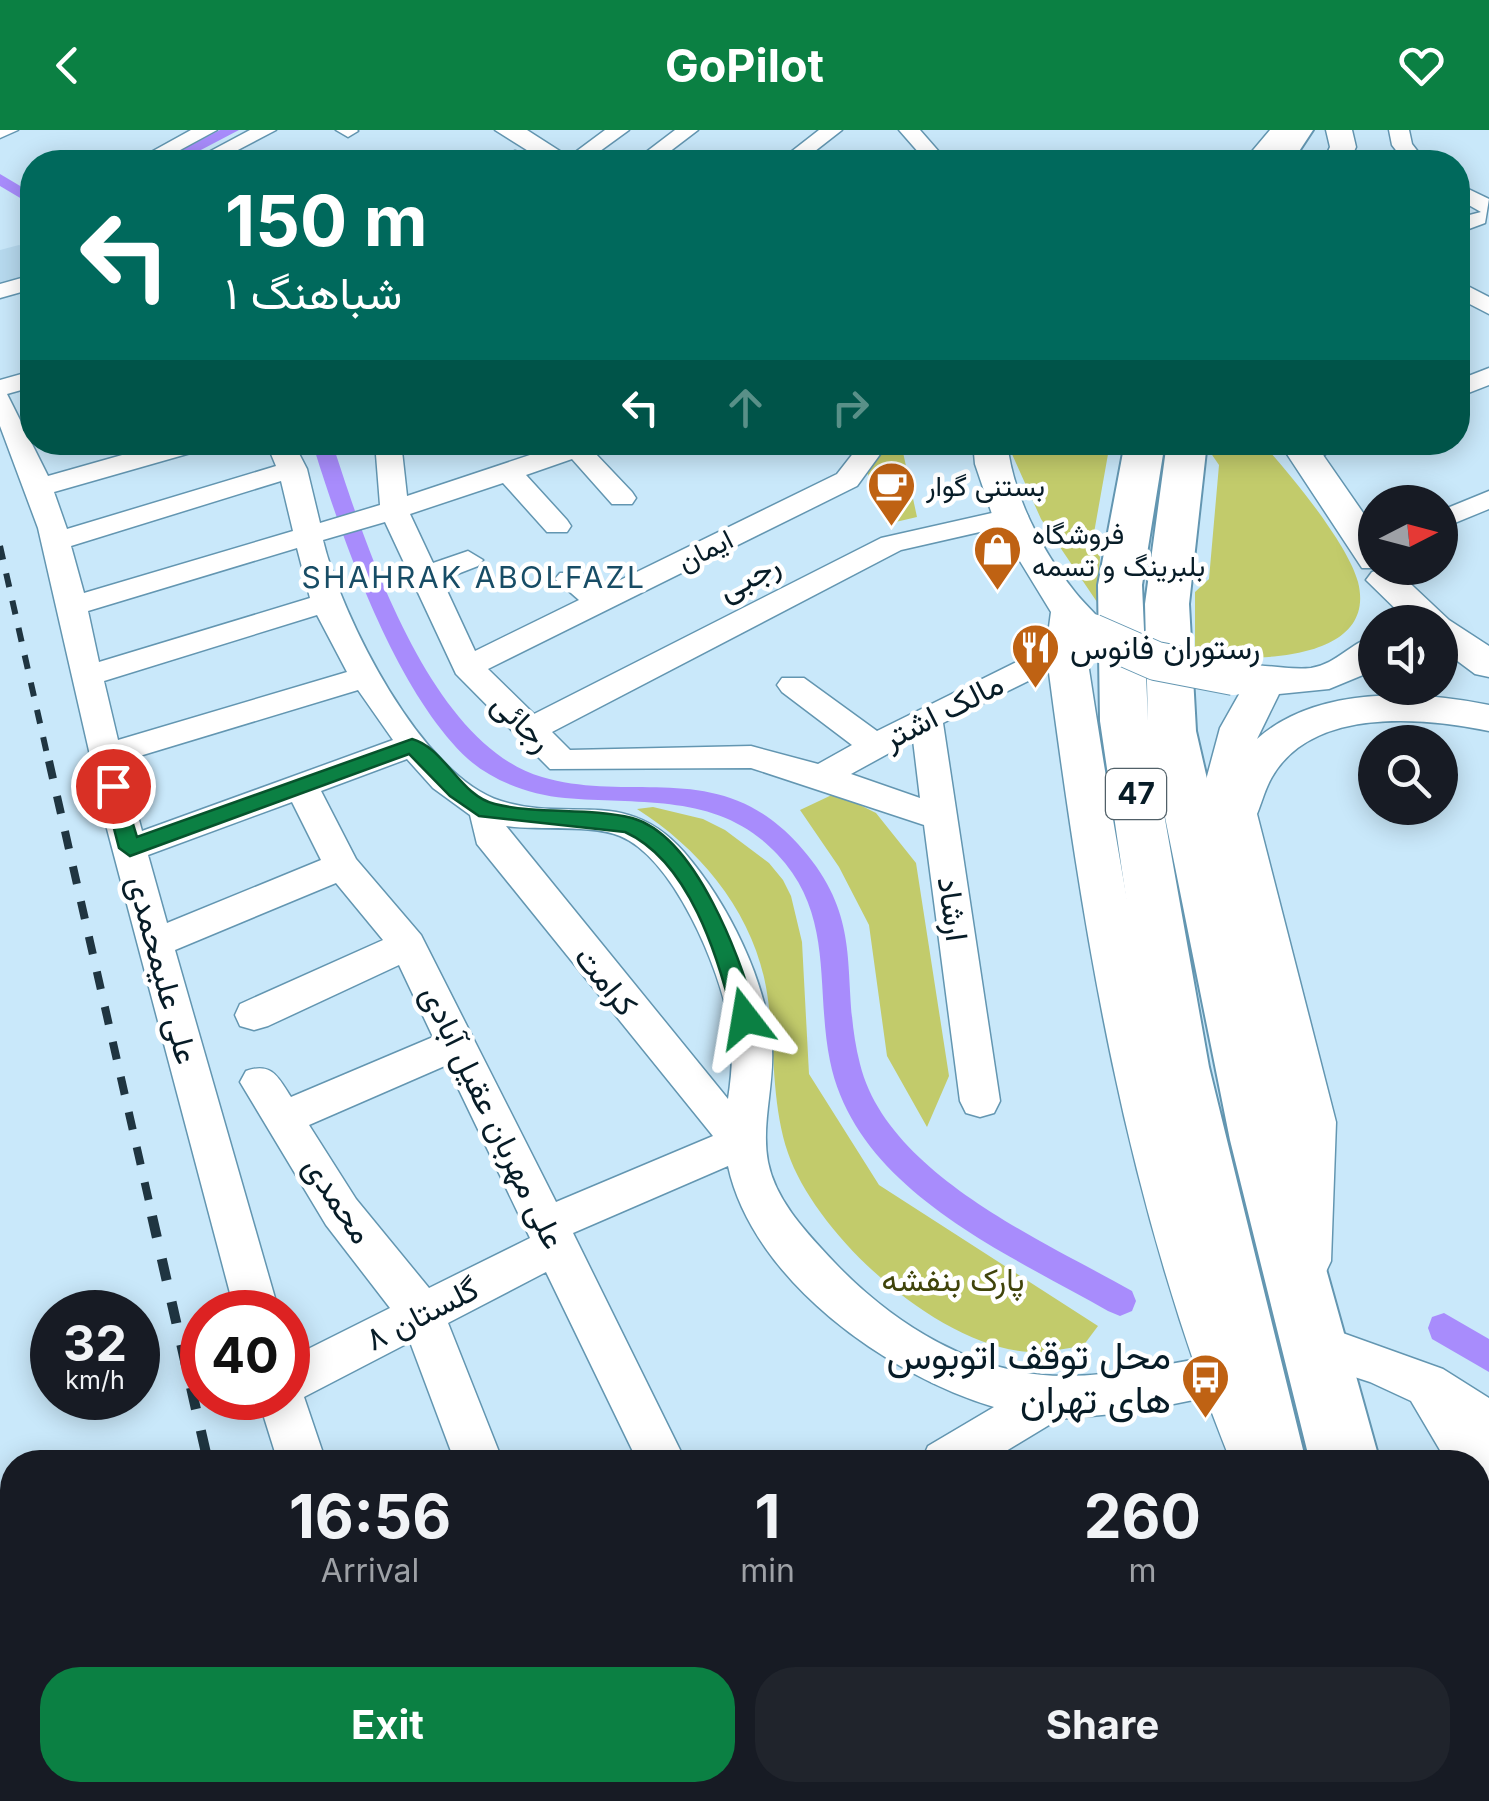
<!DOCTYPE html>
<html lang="en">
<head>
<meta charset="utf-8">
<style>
  body { margin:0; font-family:Inter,Vazirmatn,sans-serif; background:#20242c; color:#f1f3f6; height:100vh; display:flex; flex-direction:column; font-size:38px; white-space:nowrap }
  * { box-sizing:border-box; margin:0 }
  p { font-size:32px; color:#9ea1a6 }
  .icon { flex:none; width:55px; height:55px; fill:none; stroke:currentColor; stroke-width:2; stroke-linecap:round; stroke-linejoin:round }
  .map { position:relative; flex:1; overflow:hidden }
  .side { position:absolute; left:0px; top:1320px; width:1490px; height:352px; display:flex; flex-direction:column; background:#171b24; border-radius:40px 40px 0 0; box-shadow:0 5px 25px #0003 }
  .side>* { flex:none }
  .guide { position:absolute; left:20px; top:20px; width:1450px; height:305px; border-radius:40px; box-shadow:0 5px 25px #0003; background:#00695c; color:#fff; overflow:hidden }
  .needle { width:65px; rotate:84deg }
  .tools { position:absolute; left:1358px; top:355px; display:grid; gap:20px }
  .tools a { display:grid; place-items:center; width:100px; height:100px; border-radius:50%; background:#171b24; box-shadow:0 5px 25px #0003; font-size:50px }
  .speed { position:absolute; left:30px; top:1160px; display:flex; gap:20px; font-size:50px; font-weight:700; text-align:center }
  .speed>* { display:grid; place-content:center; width:130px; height:130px; border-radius:50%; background:#171b24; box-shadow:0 5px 25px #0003; line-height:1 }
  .speed small { font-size:25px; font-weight:400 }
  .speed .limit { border:15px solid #d22; background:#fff; color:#111 }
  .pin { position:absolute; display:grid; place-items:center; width:85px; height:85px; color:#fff; margin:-42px; border:5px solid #fff; border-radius:50%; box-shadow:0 2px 10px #0007 }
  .me { position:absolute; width:110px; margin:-55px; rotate:346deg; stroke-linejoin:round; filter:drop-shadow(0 0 8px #0008) }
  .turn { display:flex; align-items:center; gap:35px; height:210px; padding:0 40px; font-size:45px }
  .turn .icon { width:130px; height:130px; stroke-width:2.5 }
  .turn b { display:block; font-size:70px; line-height:85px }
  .lanes { display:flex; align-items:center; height:95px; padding:0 40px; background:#0003; justify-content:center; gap:50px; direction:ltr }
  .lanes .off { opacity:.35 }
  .eta { display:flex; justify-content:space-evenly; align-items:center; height:170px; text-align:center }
  .eta b { font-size:60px; font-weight:700; line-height:70px }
  .action { display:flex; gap:20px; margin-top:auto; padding:20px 40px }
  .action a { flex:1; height:115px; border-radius:40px; background:#0b8043; color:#fff; font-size:40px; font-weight:700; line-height:115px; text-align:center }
  .action a+a { background:#20242c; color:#f1f3f6 }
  header { display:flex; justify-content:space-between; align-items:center; height:130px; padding:0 40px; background:#0b8043; color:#fff; font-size:45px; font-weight:700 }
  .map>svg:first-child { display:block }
</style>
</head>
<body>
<header><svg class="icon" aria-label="back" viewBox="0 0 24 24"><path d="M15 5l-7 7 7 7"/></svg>GoPilot<svg class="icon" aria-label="heart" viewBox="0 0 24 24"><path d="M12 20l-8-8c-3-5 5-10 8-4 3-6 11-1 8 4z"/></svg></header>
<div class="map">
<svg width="1489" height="1671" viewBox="0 0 1489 1671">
  <rect width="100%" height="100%" fill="#c9e8fa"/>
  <path fill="#b7daef" d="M 19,115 L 32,121 L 32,147 L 0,157 L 0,120 Z"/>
  <path fill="#c2cb6b" d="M 1261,312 C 1289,342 1348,414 1358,452 C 1379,535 1242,532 1195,524 L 1195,462 L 1209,449 L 1219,335 L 1208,319 L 1209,313 Z
    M 883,313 L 901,313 L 917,387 L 887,394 L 865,336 Z
    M 1007,313 L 1110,313 L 1092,414 L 1100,427 L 1097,472 L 1041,389 Z
    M 836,663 L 876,683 L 916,733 L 949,946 L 927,997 L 887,926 L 869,795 L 839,737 L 800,680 Z
    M 653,677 L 703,689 L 725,700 L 769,733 L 783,750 L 791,766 L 802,812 L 809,944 L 879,1055 L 1098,1196 L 1083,1216 C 1066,1218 1047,1223 1030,1222 C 939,1217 817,1107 788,1023 C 770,970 776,912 766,857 C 752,781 700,719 637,679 Z"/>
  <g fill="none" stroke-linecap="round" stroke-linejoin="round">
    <path fill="#a88cfc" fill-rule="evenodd" d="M 220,0 L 239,0 L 178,32 L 159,32 Z
      M 0,44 L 32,63 L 32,75 L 0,56 Z
      M 312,312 L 332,312 C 365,414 429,614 542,647 C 633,674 719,627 798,714 C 869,792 838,848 860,934 C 887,1044 1042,1110 1132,1161 L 1136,1171 L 1132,1181 L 1120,1186 L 1108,1181 C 1007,1123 856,1060 830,931 C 815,857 835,785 777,724 C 719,662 642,675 565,668 C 531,665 494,652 468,629 C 394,560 342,408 312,312 Z
      M 1444,1183 L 1489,1209 L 1489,1242 L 1432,1209 L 1428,1198 L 1432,1187 Z"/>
    <defs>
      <path id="minor" d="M 0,0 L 18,0 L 0,8 Z
        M 191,0 L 217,0 L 158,32 L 133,32 Z
        M 250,0 L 276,0 L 215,32 L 190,32 Z
        M 336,0 L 357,0 L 358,1 L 348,7 Z
        M 605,0 L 629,0 L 585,32 L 562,32 Z
        M 675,0 L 698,0 L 656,32 L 633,32 Z
        M 819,0 L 842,0 L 801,32 L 778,32 Z
        M 899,0 L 920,0 L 948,32 L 927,32 Z
        M 1389,0 L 1409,0 L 1412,14 L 1426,32 L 1405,32 L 1392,15 Z
        M 515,21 L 522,23 L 522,31 L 487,32 Z
        M 1027,23 L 1034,25 L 1035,32 L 1010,32 Z
        M 1458,54 L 1489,69 L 1485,93 L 1458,103 L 1458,88 L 1481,82 L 1458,69 Z
        M 32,145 L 32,159 L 0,168 L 0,154 Z
        M 1458,151 L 1489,167 L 1489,184 L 1458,168 Z
        M 1489,238 L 1489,255 L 1458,267 L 1458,250 Z
        M 32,241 L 32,257 L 7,264 L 48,346 L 168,312 L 212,312 L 208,318 L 54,362 L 67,399 L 276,336 L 266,312 L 293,312 L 307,339 L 320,393 L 380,375 L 375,312 L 401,312 L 407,366 L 569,312 L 610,312 L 594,322 L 632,362 L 636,368 L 632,374 L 612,374 L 572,329 L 526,345 L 567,390 L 571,396 L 567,402 L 547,402 L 503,353 L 410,384 L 433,433 L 468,421 L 483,430 L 478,436 L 442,450 L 475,521 L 579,470 L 555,449 L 560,443 L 580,443 L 602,459 L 837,344 L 862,312 L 889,312 L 857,356 L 488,539 L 534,584 L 881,408 L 1014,378 L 1024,380 L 1028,386 L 1024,392 L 901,420 L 552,602 L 570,620 L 751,616 L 818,634 L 852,615 L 782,562 L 777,555 L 782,548 L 804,548 L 877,601 L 1055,513 L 1077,513 L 1081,520 L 1077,527 L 943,593 L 1000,971 L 994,983 L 980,987 L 966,983 L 960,971 L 924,695 L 751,638 L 550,639 L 456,544 L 385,392 L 323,410 C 341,486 422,647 501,671 C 572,693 626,656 684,722 C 728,773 767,851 772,919 C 774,957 761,995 768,1032 C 776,1072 808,1104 834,1132 C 894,1195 976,1246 1065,1246 C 1117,1246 1170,1233 1222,1225 L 1238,1231 L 1245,1246 L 1238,1261 L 1134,1282 L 1059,1289 L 988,1332 L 921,1332 L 928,1316 L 994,1277 C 889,1246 753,1151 728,1036 L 573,1103 L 686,1332 L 638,1332 L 546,1142 L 448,1193 L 503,1332 L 455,1332 L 410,1212 L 304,1267 L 326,1332 L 278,1332 L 258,1268 L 288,1268 L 288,1229 L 390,1178 L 326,1095 L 240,952 L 246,941 C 272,932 278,947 291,967 L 433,907 L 399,835 L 268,896 L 254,900 L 240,896 L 235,885 L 240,874 L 383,810 L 336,753 L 175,820 L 279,1182 L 235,1182 L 106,695 L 38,398 L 0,296 L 0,250 ZM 281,351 L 293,401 L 84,463 L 71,416 ZM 297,418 L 310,468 L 99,532 L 88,481 ZM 317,485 L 347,542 L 118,610 L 104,551 ZM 358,560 L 393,610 L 142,701 L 123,631 ZM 913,610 L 920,668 L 851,644 ZM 407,629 L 433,658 L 470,685 L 477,714 L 713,1006 L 556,1072 L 421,805 L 356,729 L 321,661 ZM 292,672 L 321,730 L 167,793 L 148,725 ZM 506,696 C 538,701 591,694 620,706 C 674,728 720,839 729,893 C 734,918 732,943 728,969 ZM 447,935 L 530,1108 L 429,1158 L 356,1069 L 309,995 Z
        M 1309,312 L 1345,312 L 1316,330 L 1296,330 L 1293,324 Z
        M 1489,361 L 1489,379 L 1440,399 L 1440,381 Z
        M 1312,1192 L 1443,1239 L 1489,1268 L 1489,1367 L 1478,1363 L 1478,1332 L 1447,1332 L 1411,1271 L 1370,1252 L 1296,1228 L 1289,1213 L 1296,1198 Z
        M 379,1660 L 433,1660 L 437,1671 L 383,1671 Z
        M 457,1660 L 529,1660 L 525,1671 L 453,1671 Z
        M 816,1660 L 873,1660 L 877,1671 L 820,1671 Z
        M 986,1660 L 1040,1660 L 1042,1671 L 988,1671 Z
        M 1110,1660 L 1193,1660 L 1189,1671 L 1106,1671 Z"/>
      <path id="major" d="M 495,0 L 527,0 L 577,32 L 546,32 Z
        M 1270,0 L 1297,0 L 1270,32 L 1243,32 Z
        M 1326,0 L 1352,0 L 1356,17 L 1349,32 L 1323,32 L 1330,17 Z
        M 973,312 L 1007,312 C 1013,366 1041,420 1075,462 C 1086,476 1101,488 1111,503 L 1106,511 L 1086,513 L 1086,520 C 1118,727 1151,935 1215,1135 C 1237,1202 1267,1266 1291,1332 L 1231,1332 C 1124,1065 1083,804 1046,520 L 1051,482 L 993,387 L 975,334 Z
        M 1279,312 L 1314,312 L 1375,400 L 1375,438 L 1388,438 L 1362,438 Z
        M 1385,439 L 1398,442 L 1449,490 L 1489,516 L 1489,547 L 1475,544 L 1440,518 L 1440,492 L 1409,492 L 1366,450 L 1372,442 Z
        M 1375,506 L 1375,540 L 1329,559 L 1279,564 L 1257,609 C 1316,556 1417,560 1489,575 L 1489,601 C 1422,587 1312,577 1272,647 C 1265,659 1262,672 1257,684 L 1336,992 L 1331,1131 L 1323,1148 L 1303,1155 L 1283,1148 L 1275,1131 L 1284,992 L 1206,650 L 1220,598 L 1242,559 L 1223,555 L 1217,546 L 1223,537 C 1251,530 1282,541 1311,538 C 1337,534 1351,512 1375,506 Z"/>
      <path id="highway" d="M 1283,0 L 1313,0 L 1292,32 L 1262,32 Z
        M 1125,312 L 1165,312 L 1142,455 L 1148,591 L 1145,474 L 1167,312 L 1207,312 L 1189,474 L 1196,601 L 1290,1010 L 1380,1332 L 1310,1332 L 1230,1010 L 1161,667 L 1209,937 L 1306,1332 L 1236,1332 L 1151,937 L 1100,591 L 1098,455 Z
        M 1315,1660 L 1474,1660 L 1477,1671 L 1318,1671 Z"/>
    </defs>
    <use href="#minor" stroke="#6396b1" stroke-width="3"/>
    <use href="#major" stroke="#6396b1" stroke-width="3"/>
    <use href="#highway" stroke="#6396b1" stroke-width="4"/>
    <use href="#minor" fill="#fff" fill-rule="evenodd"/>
    <use href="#major" fill="#fff" fill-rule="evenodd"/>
    <use href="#highway" fill="#fff" fill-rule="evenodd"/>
    <path stroke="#1f3541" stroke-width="6" stroke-dasharray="14 14" stroke-linecap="butt" d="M 0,416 L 49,633"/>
    <path stroke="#1f3541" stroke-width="8" stroke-dasharray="18 18" stroke-linecap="butt" d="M 49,631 L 153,1089"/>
    <path stroke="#1f3541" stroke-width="10" stroke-dasharray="22 22" stroke-linecap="butt" d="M 152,1086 L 208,1332
      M 284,1660 L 286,1671"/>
    <defs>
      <path id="major-bridge" d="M 1092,503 L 1156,531 L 1234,546"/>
    </defs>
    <use href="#major-bridge" stroke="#6396b1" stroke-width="40" stroke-linecap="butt"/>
    <use href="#major-bridge" stroke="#fff" stroke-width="38"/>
  </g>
  <path fill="#0b8043" stroke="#07532c" stroke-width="2.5" d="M 412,609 C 445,618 460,666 495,674 C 539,685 588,677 632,688 C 697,706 741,830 757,888 L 753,895 L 737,895 L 733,888 C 718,826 689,731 625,702 L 479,686 L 450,666 L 409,624 L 130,726 L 119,718 L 103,656 L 113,649 L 120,651 L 137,707 Z"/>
  <defs>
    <symbol id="cafe-pin" viewBox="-11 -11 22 30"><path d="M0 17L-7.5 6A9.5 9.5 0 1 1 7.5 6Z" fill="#bf6213" stroke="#fff"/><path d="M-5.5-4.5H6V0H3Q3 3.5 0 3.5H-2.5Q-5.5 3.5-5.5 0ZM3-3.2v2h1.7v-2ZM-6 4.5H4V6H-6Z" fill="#fff"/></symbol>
    <symbol id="shop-pin" viewBox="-11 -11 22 30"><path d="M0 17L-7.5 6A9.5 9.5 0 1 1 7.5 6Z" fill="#bf6213" stroke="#fff"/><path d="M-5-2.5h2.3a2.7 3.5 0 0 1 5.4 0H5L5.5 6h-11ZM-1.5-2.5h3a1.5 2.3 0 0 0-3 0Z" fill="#fff"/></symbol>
    <symbol id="restaurant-pin" viewBox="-11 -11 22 30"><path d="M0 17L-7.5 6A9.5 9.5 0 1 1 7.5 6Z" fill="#bf6213" stroke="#fff"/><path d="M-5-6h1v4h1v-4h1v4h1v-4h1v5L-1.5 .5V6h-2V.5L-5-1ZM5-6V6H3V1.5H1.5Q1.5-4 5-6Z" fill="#fff"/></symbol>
    <symbol id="bus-pin" viewBox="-11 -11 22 30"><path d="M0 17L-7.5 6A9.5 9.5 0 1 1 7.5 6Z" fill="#bf6213" stroke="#fff"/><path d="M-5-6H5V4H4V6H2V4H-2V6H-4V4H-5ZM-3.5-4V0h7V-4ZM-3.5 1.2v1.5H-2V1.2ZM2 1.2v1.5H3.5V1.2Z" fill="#fff"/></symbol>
  </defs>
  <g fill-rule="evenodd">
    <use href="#cafe-pin" x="864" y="328" width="55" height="75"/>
    <use href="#shop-pin" x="970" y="392" width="55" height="75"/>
    <use href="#restaurant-pin" x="1008" y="490" width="55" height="75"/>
    <use href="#bus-pin" x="1178" y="1220" width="55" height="75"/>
  </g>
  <g text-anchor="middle" stroke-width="9" stroke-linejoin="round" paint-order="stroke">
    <g font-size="28" fill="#071c27" stroke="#fff" text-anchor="start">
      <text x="926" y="366">بستنی گوار</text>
      <text x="1032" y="414">فروشگاه<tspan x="1032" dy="32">بلبرینگ و تسمه</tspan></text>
    </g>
    <g font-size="28" fill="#071c27" stroke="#fff">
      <text transform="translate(705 420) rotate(-27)" y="10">ایمان</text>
    </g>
    <g font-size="30" letter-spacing="2.5" fill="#184d66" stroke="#fff">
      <text x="474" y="458">SHAHRAK ABOLFAZL</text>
    </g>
    <rect fill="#fff" stroke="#516068" stroke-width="2.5" x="1106" y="639" width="60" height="50" rx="8"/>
    <g font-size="30" font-weight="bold" fill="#071c27">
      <text x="1136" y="674">47</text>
    </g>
    <g font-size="32" fill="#071c27" stroke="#fff">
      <text transform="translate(749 447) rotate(-27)" y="11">رجبی</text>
      <text transform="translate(943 581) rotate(-27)" y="11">مالک اشتر</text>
      <text transform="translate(522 592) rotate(44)" y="11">رجائی</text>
      <text transform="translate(953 779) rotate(82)" y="11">ارشاد</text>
      <text transform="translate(163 840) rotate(75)" y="11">علی علیمحمدی</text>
      <text transform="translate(606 851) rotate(51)" y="11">کرامت</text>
      <text transform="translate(493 987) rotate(64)" y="11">علی مهربان عقیل آبادی</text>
      <text transform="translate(338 1070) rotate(56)" y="11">محمدی</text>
      <text transform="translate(422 1184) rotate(-27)" y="11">گلستان ۸</text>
    </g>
    <g font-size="32" fill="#071c27" stroke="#fff" text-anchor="start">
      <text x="1070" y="529">رستوران فانوس</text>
    </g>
    <g font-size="32" fill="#40440b" stroke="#fff">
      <text x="953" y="1161">پارک بنفشه</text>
    </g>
    <g font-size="38" fill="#071c27" stroke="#fff" text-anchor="end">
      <text x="1171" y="1239">محل توقف اتوبوس<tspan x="1171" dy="44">های تهران</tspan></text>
    </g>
  </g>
</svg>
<div class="tools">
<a><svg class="needle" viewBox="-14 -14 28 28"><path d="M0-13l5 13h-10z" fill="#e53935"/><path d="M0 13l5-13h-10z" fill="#9ea1a6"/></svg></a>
<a><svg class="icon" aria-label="sound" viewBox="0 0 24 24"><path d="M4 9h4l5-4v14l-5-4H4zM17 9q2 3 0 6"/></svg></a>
<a><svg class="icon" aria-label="search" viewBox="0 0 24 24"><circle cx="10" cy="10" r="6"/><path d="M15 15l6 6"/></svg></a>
</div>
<div class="speed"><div>32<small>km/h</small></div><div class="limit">40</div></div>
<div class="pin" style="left:113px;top:656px;background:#d93025"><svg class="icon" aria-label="arrive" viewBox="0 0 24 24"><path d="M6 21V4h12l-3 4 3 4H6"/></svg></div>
<svg class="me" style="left:745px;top:888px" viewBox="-20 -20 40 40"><path d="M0-17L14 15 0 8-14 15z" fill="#0b8043" stroke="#fff" stroke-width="4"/></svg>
<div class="guide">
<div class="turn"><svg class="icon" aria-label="left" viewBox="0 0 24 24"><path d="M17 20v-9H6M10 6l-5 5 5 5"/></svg><div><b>150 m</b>شباهنگ ۱</div></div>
<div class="lanes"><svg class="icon" aria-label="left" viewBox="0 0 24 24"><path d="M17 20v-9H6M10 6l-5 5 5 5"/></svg><svg class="icon off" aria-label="ahead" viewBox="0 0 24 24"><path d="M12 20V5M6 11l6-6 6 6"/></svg><svg class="icon off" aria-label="right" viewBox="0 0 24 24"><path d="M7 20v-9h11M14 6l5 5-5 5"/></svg></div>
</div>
<section class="side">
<div class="eta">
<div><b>16:56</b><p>Arrival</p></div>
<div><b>1</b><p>min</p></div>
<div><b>260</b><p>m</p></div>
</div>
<div class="action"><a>Exit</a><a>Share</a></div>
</section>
</div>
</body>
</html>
